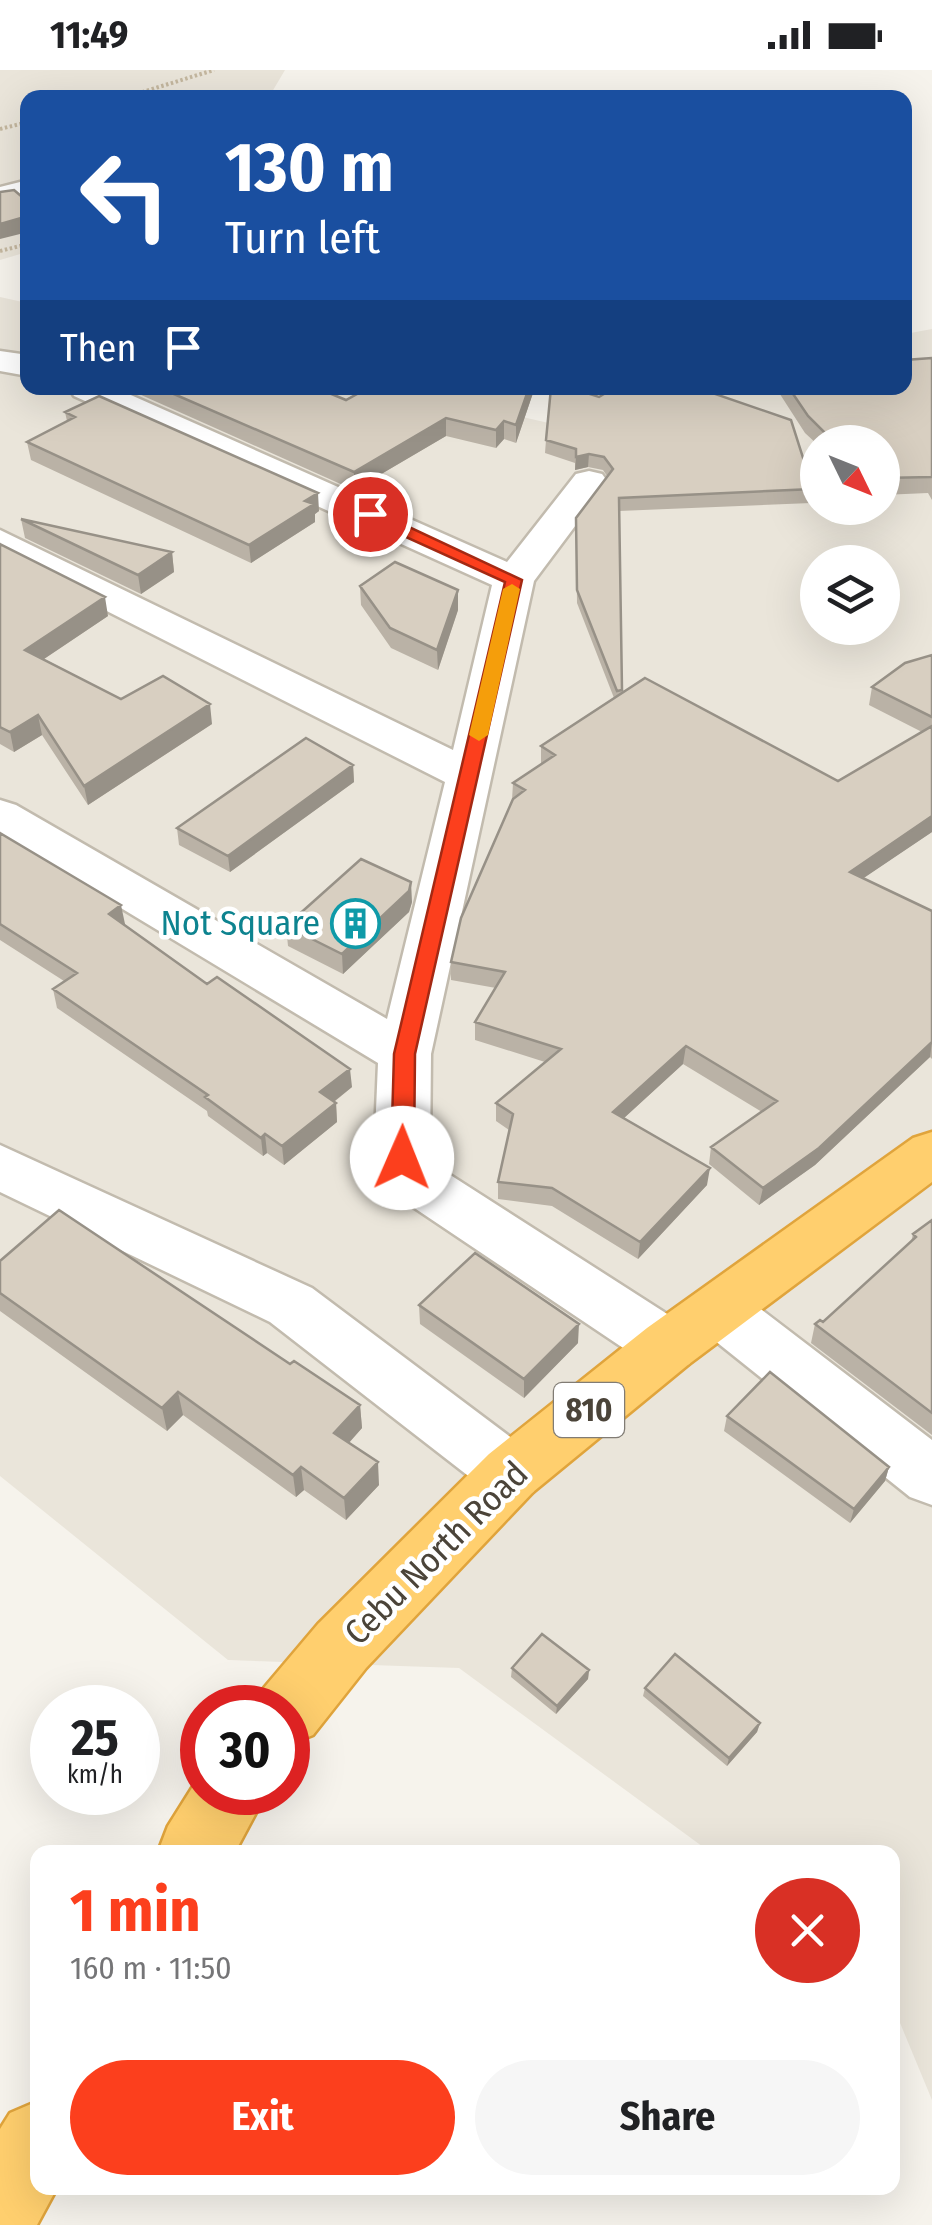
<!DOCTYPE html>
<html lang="en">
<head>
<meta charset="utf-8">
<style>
  body { margin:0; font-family:"Fira Sans Condensed",sans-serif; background:#f6f6f6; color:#202124; height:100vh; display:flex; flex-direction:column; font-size:38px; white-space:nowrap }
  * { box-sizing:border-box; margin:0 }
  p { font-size:32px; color:#757577 }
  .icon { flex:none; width:55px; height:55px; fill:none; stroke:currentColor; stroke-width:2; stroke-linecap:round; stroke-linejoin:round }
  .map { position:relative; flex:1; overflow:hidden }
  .side { position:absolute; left:30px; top:1775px; width:870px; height:350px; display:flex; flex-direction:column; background:#fff; border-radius:20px; box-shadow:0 10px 40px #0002 }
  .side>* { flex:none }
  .banner { position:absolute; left:20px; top:20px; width:892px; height:305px; border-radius:20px; box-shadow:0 10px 40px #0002; background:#1a4fa0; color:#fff; overflow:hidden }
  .needle { width:65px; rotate:133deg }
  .controls { position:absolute; left:800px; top:355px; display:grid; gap:20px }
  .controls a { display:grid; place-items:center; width:100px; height:100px; border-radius:50%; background:#fff; box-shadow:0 10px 40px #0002; font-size:50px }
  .speed { position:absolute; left:30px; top:1615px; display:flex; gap:20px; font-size:50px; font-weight:700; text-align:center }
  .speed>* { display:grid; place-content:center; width:130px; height:130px; border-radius:50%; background:#fff; box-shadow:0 10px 40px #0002; line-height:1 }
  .speed small { font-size:25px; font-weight:400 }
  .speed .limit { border:15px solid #d22; background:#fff; color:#111 }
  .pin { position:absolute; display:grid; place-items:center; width:85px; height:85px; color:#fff; margin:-42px; border:5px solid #fff; border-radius:50%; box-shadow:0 2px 10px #0007 }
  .me { position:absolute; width:110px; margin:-55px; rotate:1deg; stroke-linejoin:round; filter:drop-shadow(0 0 8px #0008) }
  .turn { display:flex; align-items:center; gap:35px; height:210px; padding:0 40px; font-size:45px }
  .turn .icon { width:130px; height:130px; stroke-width:2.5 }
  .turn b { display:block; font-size:70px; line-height:85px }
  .then { display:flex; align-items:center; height:95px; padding:0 40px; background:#0003; gap:20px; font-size:38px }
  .round { display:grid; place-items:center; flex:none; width:105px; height:105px; border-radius:52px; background:#f6f6f6 }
  .head { display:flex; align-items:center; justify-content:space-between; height:170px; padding:0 40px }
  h1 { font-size:60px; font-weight:700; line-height:75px; color:#fc3f1d }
  .cta { display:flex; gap:20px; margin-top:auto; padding:20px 40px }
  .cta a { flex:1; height:115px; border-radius:60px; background:#fc3f1d; color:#fff; font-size:40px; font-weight:700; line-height:115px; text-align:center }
  .cta a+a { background:#f6f6f6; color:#202124 }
  .status { display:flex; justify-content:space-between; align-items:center; height:70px; padding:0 50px; background:#fff; direction:ltr }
  .status svg { height:28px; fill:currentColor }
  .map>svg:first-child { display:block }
</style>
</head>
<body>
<div class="status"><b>11:49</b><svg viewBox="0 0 49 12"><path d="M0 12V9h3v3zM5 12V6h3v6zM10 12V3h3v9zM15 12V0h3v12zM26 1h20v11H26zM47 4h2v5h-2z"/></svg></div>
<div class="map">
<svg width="932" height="2155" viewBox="0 0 932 2155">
  <rect width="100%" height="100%" fill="#f6f3ec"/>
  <path fill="#eae5da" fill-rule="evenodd" d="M 0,0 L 285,0 L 269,27 L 28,28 L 27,182 L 0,190 Z
    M 0,227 L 27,233 L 28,318 L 394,318 L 650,376 L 733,318 L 905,318 L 905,264 L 932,259 L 932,2030 L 893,1936 L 892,1782 L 710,1782 L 459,1598 L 228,1590 L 0,1406 ZM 818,372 L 882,372 L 882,438 L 818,438 ZM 818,492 L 882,492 L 882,558 L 818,558 Z"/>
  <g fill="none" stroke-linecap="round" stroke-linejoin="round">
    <defs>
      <path id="street" d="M 28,110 L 28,128 L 0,135 L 0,117 Z
        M 0,281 L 28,285 L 28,306 L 0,301 Z
        M 69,318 L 115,318 L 507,492 L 576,404 L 589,401 L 602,404 L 608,412 L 534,511 L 431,984 L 430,1084 L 441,1099 L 689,1258 L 698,1276 L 689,1294 L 668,1301 L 647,1294 L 401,1129 L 374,1088 L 378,993 L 0,765 L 0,730 L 16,735 L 387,949 L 445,712 L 0,487 L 0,460 L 453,680 L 492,515 L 74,326 Z
        M 0,1075 L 312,1218 L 533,1384 L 543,1403 L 533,1422 L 511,1431 L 489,1422 L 270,1252 L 0,1122 Z
        M 720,1217 L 741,1224 L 932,1370 L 932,1435 L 910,1427 L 699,1258 L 690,1241 L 699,1224 Z"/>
      <path id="highway" d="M 932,1062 L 932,1112 L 689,1294 L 533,1422 L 366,1598 L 313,1665 L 288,1675 L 288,1638 L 255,1638 L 263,1619 L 318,1554 L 489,1384 L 647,1258 L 913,1068 Z
        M 202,1702 L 202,1722 L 267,1722 L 235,1782 L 158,1782 L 168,1756 Z
        M 38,2031 L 38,2118 L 57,2118 L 37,2155 L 0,2155 L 0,2059 L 10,2043 Z"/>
    </defs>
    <use href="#street" stroke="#c2bbae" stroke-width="5"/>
    <use href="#highway" stroke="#e0a43c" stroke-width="5"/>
    <path stroke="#c4b79f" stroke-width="4" stroke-dasharray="2.5 2.5" stroke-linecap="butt" d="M 123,28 L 214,0
      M 0,59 L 28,52
      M 0,181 L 28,174"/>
    <use href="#street" fill="#fff" fill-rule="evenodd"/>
    <use href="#highway" fill="#ffcf6e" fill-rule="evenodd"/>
  </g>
  <path fill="#bab2a6" d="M 932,288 L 932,430 L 928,423 L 882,425 L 882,372 L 818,372 L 818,375 L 805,363 L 776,318 L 905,318 Z
    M 138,318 L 317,318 L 346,330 L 368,318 L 533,318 L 533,323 L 516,373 L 504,369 L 496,378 L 446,366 L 354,420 L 139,324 Z
    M 65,342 L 319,441 L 315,444 L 315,452 L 251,493 L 31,390 L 27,372 L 67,351 Z
    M 546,370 L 813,419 L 811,433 L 619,441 L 622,623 L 838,711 L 922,662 L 869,635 L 872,617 L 932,585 L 932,762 L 863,808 L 932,841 L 932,989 L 930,987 L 815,1095 L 759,1135 L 709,1094 L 711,1077 L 762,1042 L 683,994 L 624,1048 L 707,1115 L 638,1189 L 552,1136 L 498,1129 L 498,1112 L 509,1060 L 496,1051 L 496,1033 L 545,992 L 475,970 L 475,952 L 496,918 L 451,910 L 451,892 L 512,730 L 513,713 L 541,694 L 541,676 L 614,628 L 577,533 L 576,448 L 607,406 L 603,400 L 588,397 L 575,400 L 575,393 L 545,383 Z
    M 21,449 L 172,482 L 174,502 L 141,524 L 25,468 Z
    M 0,474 L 108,546 L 44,589 L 121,629 L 212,654 L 88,735 L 42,665 L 14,682 L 0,674 Z
    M 360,516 L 458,520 L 458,540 L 438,600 L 391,578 L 361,535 Z
    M 353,695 L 354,712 L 230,802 L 179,775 L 177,758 Z
    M 0,763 L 125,854 L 124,855 L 352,1017 L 334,1032 L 336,1033 L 337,1052 L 284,1095 L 267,1083 L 263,1086 L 208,1046 L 207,1041 L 57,938 L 53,919 L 64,911 L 0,870 Z
    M 412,832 L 409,842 L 343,904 L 288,876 L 286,856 Z
    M 932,1150 L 932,1365 L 811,1273 L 815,1254 L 823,1252 L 911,1172 L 913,1164 Z
    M 0,1191 L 290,1294 L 360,1335 L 362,1358 L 349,1373 L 379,1415 L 346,1450 L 304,1420 L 296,1427 L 183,1345 L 167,1361 L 0,1241 Z
    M 419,1235 L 578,1273 L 524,1328 L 420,1254 Z
    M 727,1346 L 889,1397 L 885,1411 L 850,1453 L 724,1361 Z
    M 512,1598 L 589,1600 L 588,1609 L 556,1644 L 511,1607 Z
    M 645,1618 L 760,1653 L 757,1662 L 727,1696 L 643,1626 Z"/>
  <path fill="#979187" d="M 28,146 L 28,162 L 0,169 L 0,154 Z
    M 529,318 L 533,318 L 533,323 L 516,373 L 516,355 Z
    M 446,348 L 446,366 L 354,420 L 354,402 Z
    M 504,351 L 504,369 L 496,378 L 496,360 Z
    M 589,384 L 588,397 L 575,400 L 576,387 Z
    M 318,423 L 319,441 L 315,444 L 315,452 L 251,493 L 249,475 L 305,431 Z
    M 172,482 L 174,502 L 141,524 L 138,505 Z
    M 458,520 L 458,540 L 438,600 L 437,580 Z
    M 105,527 L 108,546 L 29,599 L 25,580 Z
    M 210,634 L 212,654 L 88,735 L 84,716 Z
    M 38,645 L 42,665 L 14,682 L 10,662 Z
    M 353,695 L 354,712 L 230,802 L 228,786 Z
    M 932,746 L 932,762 L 846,820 L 850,802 Z
    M 411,812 L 412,832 L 409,842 L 343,904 L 342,884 Z
    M 121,835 L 125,854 L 112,864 L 109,844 Z
    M 932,972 L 930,987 L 815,1095 L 759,1135 L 763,1118 Z
    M 686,976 L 683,994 L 612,1059 L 613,1042 Z
    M 350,999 L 352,1017 L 322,1041 L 320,1022 Z
    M 336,1033 L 337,1052 L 284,1095 L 282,1076 Z
    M 265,1064 L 267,1083 L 263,1086 L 261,1068 Z
    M 710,1098 L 707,1115 L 638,1189 L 640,1172 Z
    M 579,1254 L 578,1273 L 524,1328 L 524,1309 Z
    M 178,1322 L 183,1345 L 167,1361 L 162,1338 Z
    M 360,1335 L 362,1358 L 337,1386 L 334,1363 Z
    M 378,1392 L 379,1415 L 346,1450 L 344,1428 Z
    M 301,1397 L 304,1420 L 296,1427 L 293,1405 Z
    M 889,1397 L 885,1411 L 850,1453 L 854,1439 Z
    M 589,1600 L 588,1609 L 556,1644 L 557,1636 Z
    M 760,1653 L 757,1662 L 727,1696 L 729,1688 Z"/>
  <path fill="#d8cfc1" stroke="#979187" stroke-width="2.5" d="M 14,120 L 28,132 L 28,146 L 0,154 L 0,122 Z
    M 932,288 L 932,407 L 882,408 L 882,372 L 834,372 L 808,346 L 789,318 L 905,318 L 905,290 Z
    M 160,318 L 317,318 L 346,330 L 368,318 L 529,318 L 516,355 L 504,351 L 496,360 L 446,348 L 354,402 Z
    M 551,318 L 571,318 L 599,327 L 614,318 L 698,318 L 791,350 L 813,419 L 619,428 L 622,620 L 617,621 L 577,520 L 576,448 L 613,399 L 604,387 L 589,384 L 576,387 L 576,379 L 546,370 Z
    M 99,326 L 318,423 L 305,431 L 314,434 L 249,475 L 27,372 L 75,347 L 65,342 Z
    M 21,449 L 172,482 L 138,505 Z
    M 0,474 L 105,527 L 25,580 L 121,629 L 163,606 L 210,634 L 84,716 L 38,645 L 10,662 L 0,657 Z
    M 395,492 L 458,520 L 437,580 L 390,558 L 360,516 Z
    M 932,585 L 932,647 L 872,617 L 905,593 Z
    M 645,608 L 838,711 L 932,656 L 932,746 L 850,802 L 932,841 L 932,972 L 819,1078 L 763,1118 L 711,1077 L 777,1031 L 686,976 L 613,1042 L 710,1098 L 640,1172 L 552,1118 L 498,1112 L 513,1044 L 496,1033 L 561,979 L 475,952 L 505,902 L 451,892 L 461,848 L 513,729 L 525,720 L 513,713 L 555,685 L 541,676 Z
    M 306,668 L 353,695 L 228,786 L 177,758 Z
    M 0,763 L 121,835 L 109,844 L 207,914 L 217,907 L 350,999 L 320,1022 L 336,1033 L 282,1076 L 265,1064 L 261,1068 L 205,1027 L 208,1025 L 53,919 L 77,903 L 0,854 Z
    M 361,789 L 411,812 L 409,821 L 342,884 L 286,856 Z
    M 59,1140 L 290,1294 L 294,1291 L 360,1335 L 334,1363 L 378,1392 L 344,1428 L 301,1397 L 293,1405 L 178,1322 L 162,1338 L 0,1223 L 0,1191 Z
    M 932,1150 L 932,1343 L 815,1254 L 820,1250 L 823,1252 L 916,1167 L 913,1164 Z
    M 475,1183 L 579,1254 L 524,1309 L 419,1235 Z
    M 770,1302 L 889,1397 L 854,1439 L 727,1346 Z
    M 542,1564 L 589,1600 L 557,1636 L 512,1598 Z
    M 675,1584 L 760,1653 L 729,1688 L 645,1618 Z"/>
  <path fill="#fc3f1d" stroke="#a42913" stroke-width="2.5" d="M 364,441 L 375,441 L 522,510 L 415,984 L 414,1088 L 402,1096 L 391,1088 L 394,984 L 505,512 L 364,448 Z"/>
  <path fill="#f59e0b" d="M 512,514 L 520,519 L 488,665 L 479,671 L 469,665 L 503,519 Z"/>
  <defs>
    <symbol id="building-ring" viewBox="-11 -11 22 22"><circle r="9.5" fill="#fff" stroke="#0f9aa8" stroke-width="1.5"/><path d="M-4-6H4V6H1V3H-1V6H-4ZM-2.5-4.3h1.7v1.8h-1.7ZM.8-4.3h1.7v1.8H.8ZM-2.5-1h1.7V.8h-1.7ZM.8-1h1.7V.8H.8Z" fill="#0f9aa8"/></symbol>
  </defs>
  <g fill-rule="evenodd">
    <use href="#building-ring" x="328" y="826" width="55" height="55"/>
  </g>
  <g text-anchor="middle" stroke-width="9" stroke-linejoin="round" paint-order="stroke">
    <rect fill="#fff" stroke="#817c74" stroke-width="2.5" x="554" y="1313" width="70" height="54" rx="8"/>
    <g font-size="32" font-weight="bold" fill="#4b4439">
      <text x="589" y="1351">810</text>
    </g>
    <g font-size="35" fill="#0d838f" stroke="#fff" text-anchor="end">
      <text x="320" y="865">Not Square</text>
    </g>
    <g font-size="35" fill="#4b4439" stroke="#fff">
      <text transform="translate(436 1483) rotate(-45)" y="12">Cebu North Road</text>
    </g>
  </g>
</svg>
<div class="controls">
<a><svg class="needle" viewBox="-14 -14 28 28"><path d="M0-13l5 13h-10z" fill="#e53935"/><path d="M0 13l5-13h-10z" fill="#757577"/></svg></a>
<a><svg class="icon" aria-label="layers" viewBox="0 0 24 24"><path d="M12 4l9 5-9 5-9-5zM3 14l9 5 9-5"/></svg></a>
</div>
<div class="speed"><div>25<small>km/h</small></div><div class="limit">30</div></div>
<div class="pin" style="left:370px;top:444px;background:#d93025"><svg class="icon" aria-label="arrive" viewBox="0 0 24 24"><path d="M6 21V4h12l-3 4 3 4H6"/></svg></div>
<svg class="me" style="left:402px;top:1088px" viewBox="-20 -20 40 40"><circle r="19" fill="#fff"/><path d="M0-13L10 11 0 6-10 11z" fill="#fc3f1d"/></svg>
<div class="banner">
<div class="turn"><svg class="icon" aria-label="left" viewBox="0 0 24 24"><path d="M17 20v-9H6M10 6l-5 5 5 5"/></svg><div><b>130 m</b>Turn left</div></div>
<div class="then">Then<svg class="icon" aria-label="arrive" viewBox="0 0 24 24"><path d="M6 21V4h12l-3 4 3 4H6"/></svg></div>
</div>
<section class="side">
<div class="head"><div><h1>1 min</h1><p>160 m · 11:50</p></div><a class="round" style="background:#d93025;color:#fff"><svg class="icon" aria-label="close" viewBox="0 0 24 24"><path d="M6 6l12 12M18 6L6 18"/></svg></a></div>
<div class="cta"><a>Exit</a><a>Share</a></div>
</section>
</div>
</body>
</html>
